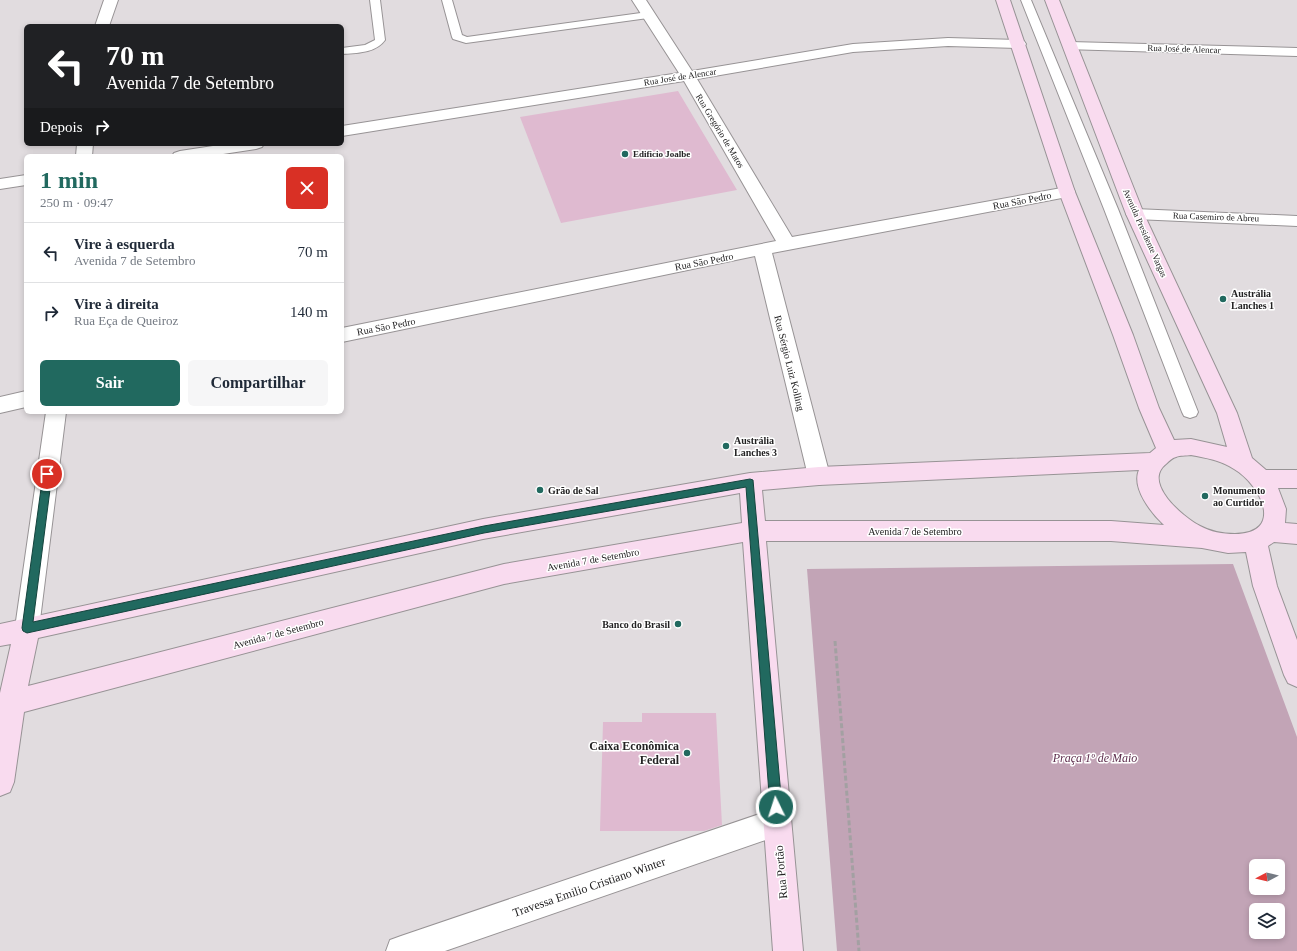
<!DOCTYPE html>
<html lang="pt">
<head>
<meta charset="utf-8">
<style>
  body { margin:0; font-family:Georgia,serif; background:#f6f6f7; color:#1f2937; height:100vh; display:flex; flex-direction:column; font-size:15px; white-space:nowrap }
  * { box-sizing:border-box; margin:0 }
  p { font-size:13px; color:#747a83 }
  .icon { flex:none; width:22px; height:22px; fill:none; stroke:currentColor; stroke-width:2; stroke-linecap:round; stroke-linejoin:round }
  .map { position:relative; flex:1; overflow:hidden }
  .side { position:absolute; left:24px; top:154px; width:320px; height:260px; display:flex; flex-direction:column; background:#fff; border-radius:6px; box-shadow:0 2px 6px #0003 }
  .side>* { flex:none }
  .banner { position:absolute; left:24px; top:24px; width:320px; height:122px; border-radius:6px; box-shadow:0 2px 6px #0003; background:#202124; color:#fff; overflow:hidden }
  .needle { width:26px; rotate:263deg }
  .buttons { position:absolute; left:1249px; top:859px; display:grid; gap:8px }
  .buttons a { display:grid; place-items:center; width:36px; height:36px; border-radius:6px; background:#fff; box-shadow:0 2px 6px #0003; font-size:20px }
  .pin { position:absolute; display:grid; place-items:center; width:34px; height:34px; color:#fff; margin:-17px; border:2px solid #fff; border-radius:50%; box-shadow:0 1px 4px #0007 }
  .me { position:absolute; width:44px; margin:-22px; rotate:356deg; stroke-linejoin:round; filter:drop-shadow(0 0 3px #0008) }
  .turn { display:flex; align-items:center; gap:14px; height:84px; padding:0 16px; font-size:18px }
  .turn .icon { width:52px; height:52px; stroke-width:2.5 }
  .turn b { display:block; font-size:28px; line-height:34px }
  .then { display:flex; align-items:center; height:38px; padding:0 16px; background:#0003; gap:8px; font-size:15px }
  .round { display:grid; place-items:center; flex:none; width:42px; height:42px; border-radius:6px; background:#f6f6f7 }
  .head { display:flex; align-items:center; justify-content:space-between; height:68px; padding:0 16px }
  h1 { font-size:24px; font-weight:600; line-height:30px; color:#21695f }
  .primary-button { display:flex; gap:8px; margin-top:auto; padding:8px 16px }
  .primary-button a { flex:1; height:46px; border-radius:6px; background:#21695f; color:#fff; font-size:16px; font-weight:600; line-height:46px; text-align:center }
  .primary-button a+a { background:#f6f6f7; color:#1f2937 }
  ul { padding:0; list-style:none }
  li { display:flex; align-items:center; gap:12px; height:60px; padding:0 16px; border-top:1px solid #e0e1e3 }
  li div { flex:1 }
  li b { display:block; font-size:15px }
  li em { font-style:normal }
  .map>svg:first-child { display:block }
</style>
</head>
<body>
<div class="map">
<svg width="1297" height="951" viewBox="0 0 1297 951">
  <rect width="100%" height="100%" fill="#e1dcdf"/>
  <path fill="#c2a4b6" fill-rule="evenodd" d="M 1233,564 L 1297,737 L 1297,951 L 837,951 L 807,569 ZM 1256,866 L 1278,866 L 1278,888 L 1256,888 ZM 1256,910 L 1278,910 L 1278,932 L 1256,932 Z"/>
  <path fill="#dfbad0" d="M 678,91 L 737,190 L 561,223 L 520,117 Z
    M 642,713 L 716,713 L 722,825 L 704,831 L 600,831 L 603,722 L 642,722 Z"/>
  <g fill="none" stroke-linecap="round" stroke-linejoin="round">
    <defs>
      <path id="lane" d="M 370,0 L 380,0 L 385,40 C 376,53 357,53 342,54 L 342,48 L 365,45 L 375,40 Z
        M 442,0 L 452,0 L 462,35 L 467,37 L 648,12 L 653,15 L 648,18 L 466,43 L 453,39 L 452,37 Z
        M 1021,0 L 1031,0 L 1118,209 L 1198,412 L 1196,416 L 1190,418 L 1184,416 L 1182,412 L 1104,209 Z"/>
      <path id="street" d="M 104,0 L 118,0 L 109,26 L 95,26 Z
        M 632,0 L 646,0 L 692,71 L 853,44 L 948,38 L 1019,40 L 1024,41 L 1026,44 L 1024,47 L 1019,48 L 948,46 L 853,52 L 697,79 L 792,237 L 1067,187 L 1073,188 L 1075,192 L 1073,196 L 1067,197 L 772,253 L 830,476 L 827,482 L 819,485 L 811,482 L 808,476 L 755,256 L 342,342 L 342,328 L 776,241 L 684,81 L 342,136 L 342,126 L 679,73 Z
        M 1070,42 L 1297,48 L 1297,56 L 1065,49 L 1063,46 L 1065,43 Z
        M 77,144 L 93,144 L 92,156 L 76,156 Z
        M 226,144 L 264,144 L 262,147 L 256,149 L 210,156 L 172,156 L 174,153 L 180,151 Z
        M 26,175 L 26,185 L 0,189 L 0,179 Z
        M 1135,209 L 1297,216 L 1297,226 L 1135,219 L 1129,218 L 1126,214 L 1129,210 Z
        M 26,391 L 26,407 L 0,413 L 0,397 Z
        M 46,412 L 66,412 L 39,628 L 36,636 L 27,639 L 18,636 L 15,628 Z
        M 777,808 L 787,812 L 791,822 L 787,832 L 777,836 L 445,951 L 386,951 L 390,940 L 401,936 Z"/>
      <path id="secondary" d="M 996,0 L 1010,0 L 1075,192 L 1133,335 L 1159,408 L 1174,440 L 1191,439 L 1227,447 L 1217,413 L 1126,214 L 1045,0 L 1059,0 L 1144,214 L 1237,413 L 1252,458 L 1266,470 L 1297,470 L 1297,488 L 1278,488 L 1286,509 L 1285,523 L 1297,524 L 1297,544 L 1274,542 L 1268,546 L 1277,586 L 1297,640 L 1297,687 L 1288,683 L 1284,675 L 1253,586 L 1246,552 L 1228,553 L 1202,548 L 1111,541 L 766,541 L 803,951 L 773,951 L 743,542 L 504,584 L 24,712 L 14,782 L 10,792 L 0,796 L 0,693 L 11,644 L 0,646 L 0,624 L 483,519 L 750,473 L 819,467 L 1150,453 L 1156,448 L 1139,408 L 1113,335 L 1059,192 ZM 1191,455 C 1206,458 1221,460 1234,469 C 1261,485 1285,533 1235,534 C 1222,534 1211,532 1200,526 C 1183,517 1142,483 1166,464 C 1169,461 1172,458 1176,457 C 1180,455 1186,456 1191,455 ZM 1139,470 C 1131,488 1152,514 1164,525 L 1111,521 L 765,521 L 762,490 L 819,485 ZM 740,493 L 742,523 L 504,564 L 28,686 L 38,638 L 483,539 Z"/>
    </defs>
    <use href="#lane" stroke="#979395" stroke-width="2"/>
    <use href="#street" stroke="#979395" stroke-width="2"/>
    <use href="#secondary" stroke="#979395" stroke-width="2"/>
    <path stroke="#a3a0a2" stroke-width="3" stroke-dasharray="5 2.5" stroke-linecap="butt" d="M 835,641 L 859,951"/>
    <use href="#lane" fill="#fff" fill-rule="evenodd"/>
    <use href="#street" fill="#fff" fill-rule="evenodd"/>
    <use href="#secondary" fill="#f9dbef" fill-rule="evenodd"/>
  </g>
  <path fill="#21695f" stroke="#15443e" d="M 47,470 L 52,474 L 33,622 L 484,526 L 750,479 L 753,480 L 782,807 L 780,811 L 776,813 L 772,811 L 770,807 L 746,487 L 484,533 L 27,633 L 23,631 L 22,628 L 43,474 Z"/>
  <g fill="#21695f" stroke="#fff" stroke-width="1.5">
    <circle cx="625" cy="154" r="4"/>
    <circle cx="1223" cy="299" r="4"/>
    <circle cx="726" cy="446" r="4"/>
    <circle cx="540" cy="490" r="4"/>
    <circle cx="1205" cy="496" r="4"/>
    <circle cx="678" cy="624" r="4"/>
    <circle cx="687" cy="753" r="4"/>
  </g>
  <g text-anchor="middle" stroke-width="3" stroke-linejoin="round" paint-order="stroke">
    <g font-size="9" fill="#232223" stroke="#fff">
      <text transform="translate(1184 49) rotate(2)" y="3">Rua José de Alencar</text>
      <text transform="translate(680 77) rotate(-9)" y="3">Rua José de Alencar</text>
      <text transform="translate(720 131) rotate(59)" y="3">Rua Gregório de Matos</text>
      <text transform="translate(1216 217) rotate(2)" y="3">Rua Casemiro de Abreu</text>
      <text transform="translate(1145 233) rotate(66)" y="3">Avenida Presidente Vargas</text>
    </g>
    <g font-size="9" font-weight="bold" fill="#232223" stroke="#fff" text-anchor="start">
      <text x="633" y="157">Edificio Joalbe</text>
    </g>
    <g font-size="10" fill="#232223" stroke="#fff">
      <text transform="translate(1022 200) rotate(-11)" y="4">Rua São Pedro</text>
      <text transform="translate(704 261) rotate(-11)" y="4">Rua São Pedro</text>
      <text transform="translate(386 326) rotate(-11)" y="4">Rua São Pedro</text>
      <text transform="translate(790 363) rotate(76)" y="4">Rua Sérgio Luiz Kolling</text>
      <text x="915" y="535">Avenida 7 de Setembro</text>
      <text transform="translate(593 559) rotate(-10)" y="4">Avenida 7 de Setembro</text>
      <text transform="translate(278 633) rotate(-15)" y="4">Avenida 7 de Setembro</text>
    </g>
    <g font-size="10" font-weight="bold" fill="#232223" stroke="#fff" text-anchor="start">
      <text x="1231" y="297">Austrália<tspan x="1231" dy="12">Lanches 1</tspan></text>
      <text x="734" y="444">Austrália<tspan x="734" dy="12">Lanches 3</tspan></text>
      <text x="548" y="494">Grão de Sal</text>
      <text x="1213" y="494">Monumento<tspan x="1213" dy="12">ao Curtidor</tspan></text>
      <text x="670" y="628" text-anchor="end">Banco do Brasil</text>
    </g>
    <g font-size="12" font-weight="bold" fill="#232223" stroke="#fff" text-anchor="end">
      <text x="679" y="750">Caixa Econômica<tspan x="679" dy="14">Federal</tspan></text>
    </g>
    <g font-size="12" font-style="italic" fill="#5e2e4e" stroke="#fff">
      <text x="1095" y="762">Praça 1º de Maio</text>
    </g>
    <g font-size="12" fill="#232223" stroke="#fff">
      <text transform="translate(781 872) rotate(-95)" y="4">Rua Portão</text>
      <text transform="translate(589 887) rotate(-19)" y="4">Travessa Emilio Cristiano Winter</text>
    </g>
  </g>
</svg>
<div class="buttons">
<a><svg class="needle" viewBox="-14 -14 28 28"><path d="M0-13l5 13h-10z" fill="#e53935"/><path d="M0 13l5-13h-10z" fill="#747a83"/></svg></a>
<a><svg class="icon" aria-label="layers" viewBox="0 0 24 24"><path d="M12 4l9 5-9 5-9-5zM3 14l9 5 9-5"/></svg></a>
</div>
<div class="pin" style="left:47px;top:474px;background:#d93025"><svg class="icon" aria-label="arrive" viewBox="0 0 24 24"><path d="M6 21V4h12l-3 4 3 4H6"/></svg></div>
<svg class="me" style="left:776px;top:807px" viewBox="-20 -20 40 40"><circle r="17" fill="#21695f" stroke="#fff" stroke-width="3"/><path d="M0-11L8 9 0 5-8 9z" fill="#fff"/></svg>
<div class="banner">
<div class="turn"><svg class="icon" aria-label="left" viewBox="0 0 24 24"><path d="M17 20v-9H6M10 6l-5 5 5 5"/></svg><div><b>70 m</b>Avenida 7 de Setembro</div></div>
<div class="then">Depois<svg class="icon" aria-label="right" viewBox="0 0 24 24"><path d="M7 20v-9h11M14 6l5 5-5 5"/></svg></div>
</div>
<section class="side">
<div class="head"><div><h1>1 min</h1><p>250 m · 09:47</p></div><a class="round" style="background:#d93025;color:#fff"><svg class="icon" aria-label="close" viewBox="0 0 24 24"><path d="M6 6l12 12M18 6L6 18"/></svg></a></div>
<ul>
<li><svg class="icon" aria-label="left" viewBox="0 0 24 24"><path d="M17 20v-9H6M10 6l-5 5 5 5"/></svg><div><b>Vire à esquerda</b><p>Avenida 7 de Setembro</p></div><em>70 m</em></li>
<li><svg class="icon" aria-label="right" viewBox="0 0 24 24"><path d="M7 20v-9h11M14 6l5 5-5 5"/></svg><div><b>Vire à direita</b><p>Rua Eça de Queiroz</p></div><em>140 m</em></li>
</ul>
<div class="primary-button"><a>Sair</a><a>Compartilhar</a></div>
</section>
</div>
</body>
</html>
